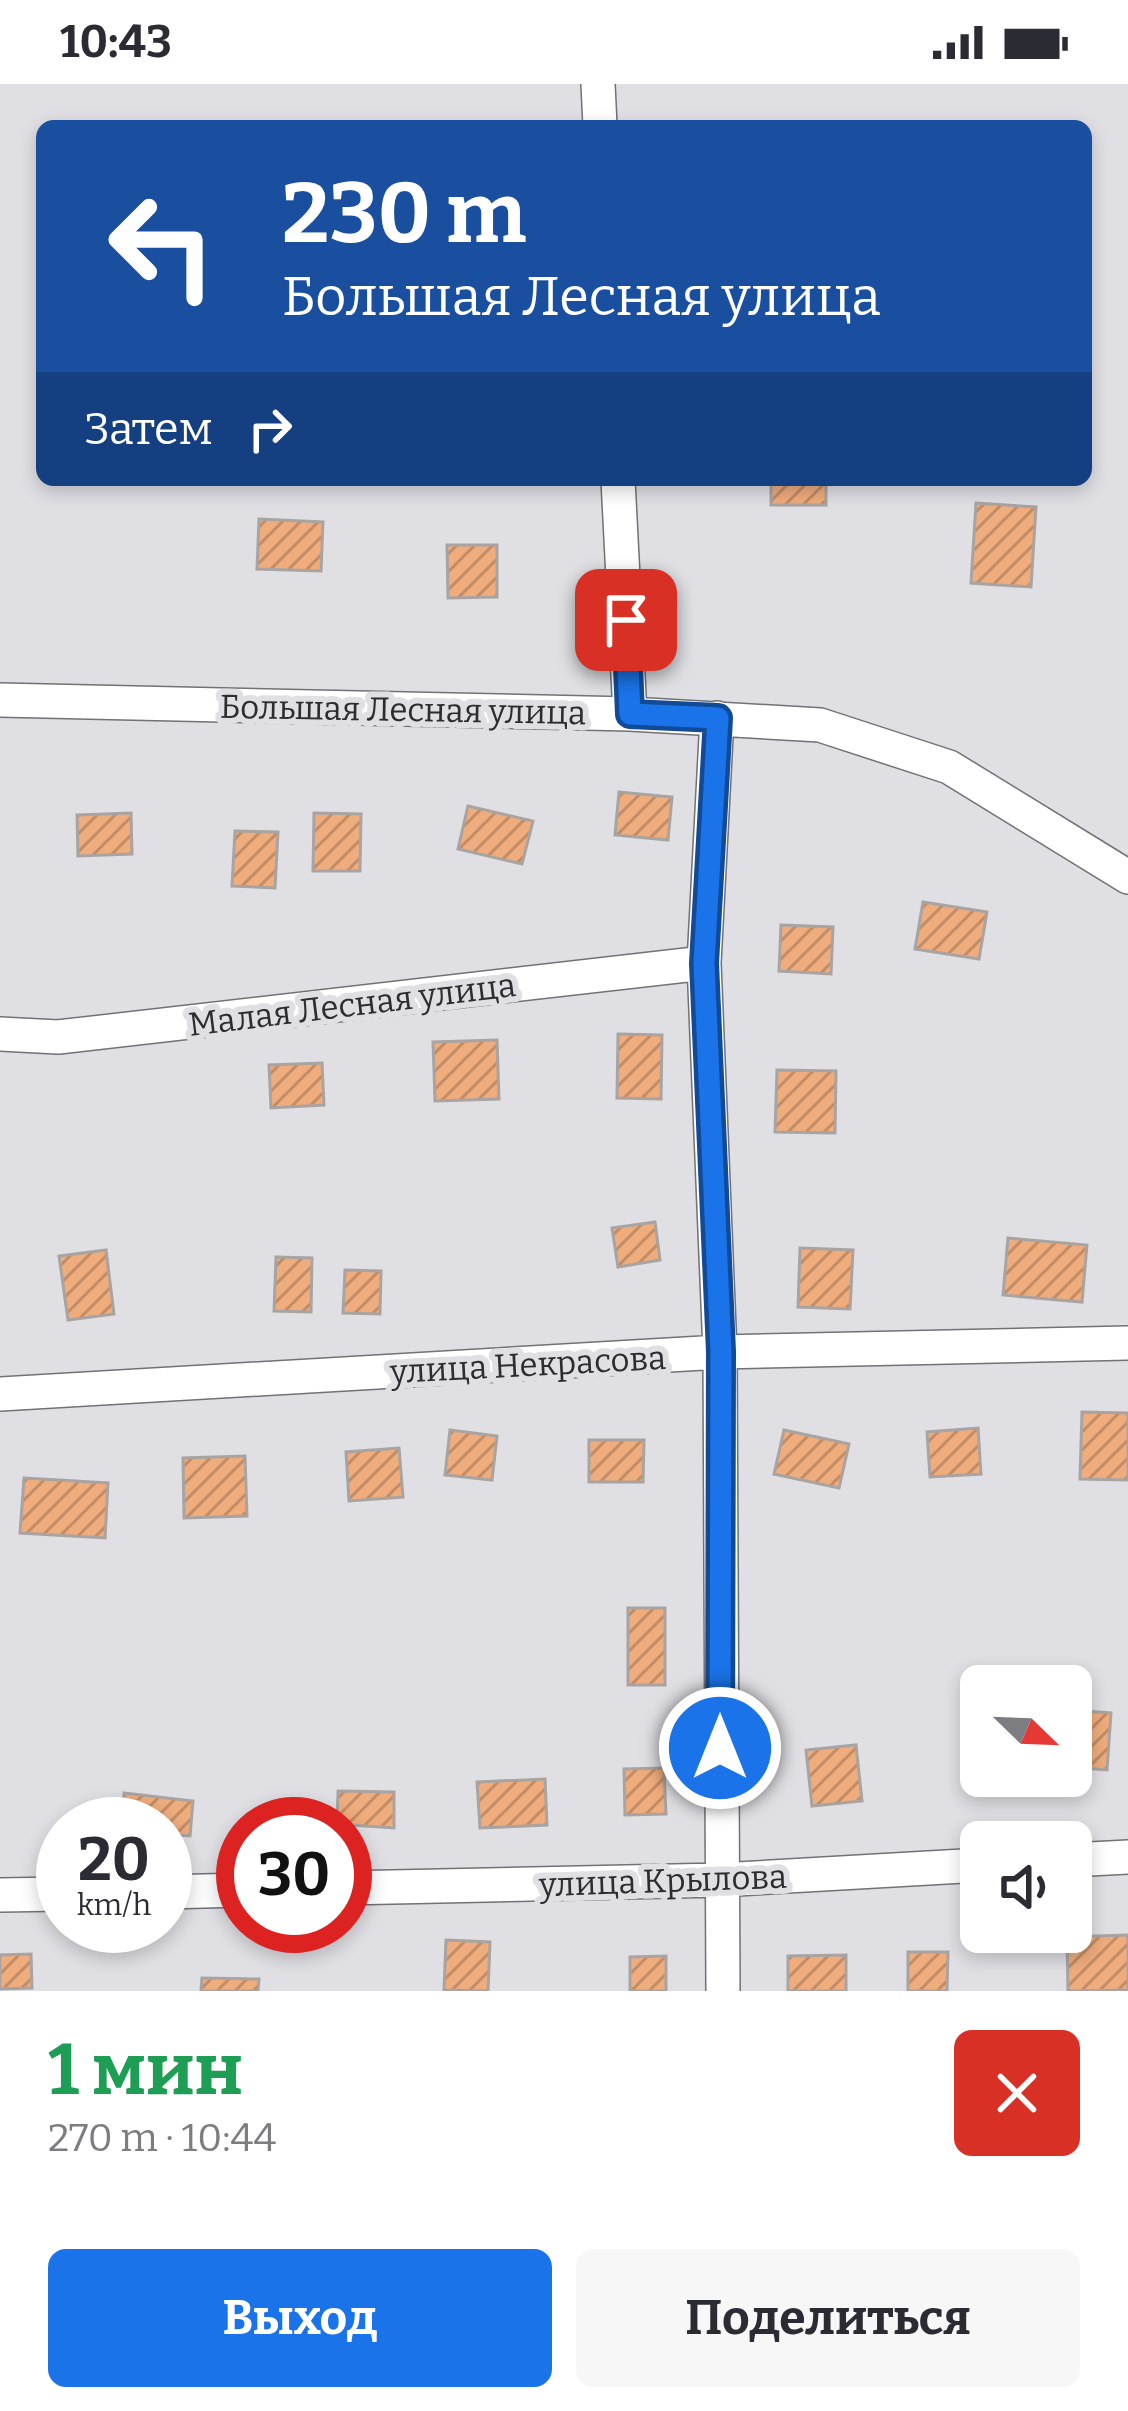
<!DOCTYPE html>
<html lang="ru">
<head>
<meta charset="utf-8">
<style>
  body { margin:0; font-family:Bitter,serif; background:#f7f7f7; color:#2b2b33; height:100vh; display:flex; flex-direction:column; font-size:45px; white-space:nowrap }
  * { box-sizing:border-box; margin:0 }
  p { font-size:39px; color:#7c7c81 }
  .icon { flex:none; width:66px; height:66px; fill:none; stroke:currentColor; stroke-width:2; stroke-linecap:round; stroke-linejoin:round }
  .map { position:relative; height:1907px; overflow:hidden }
  .drawer { display:flex; flex-direction:column; background:#fff; flex:1 }
  .drawer>* { flex:none }
  .guide { position:absolute; left:36px; top:36px; width:1056px; height:366px; border-radius:18px; box-shadow:0 6px 18px #0003; background:#1a4fa0; color:#fff; overflow:hidden }
  .needle { width:78px; rotate:113deg }
  .tools { position:absolute; left:960px; top:1581px; display:grid; gap:24px }
  .tools a { display:grid; place-items:center; width:132px; height:132px; border-radius:18px; background:#fff; box-shadow:0 6px 18px #0003; font-size:60px }
  .speed { position:absolute; left:36px; top:1713px; display:flex; gap:24px; font-size:60px; font-weight:700; text-align:center }
  .speed>* { display:grid; place-content:center; width:156px; height:156px; border-radius:50%; background:#fff; box-shadow:0 6px 18px #0003; line-height:1 }
  .speed small { font-size:30px; font-weight:400 }
  .speed .limit { border:18px solid #d22; background:#fff; color:#111 }
  .pin { position:absolute; display:grid; place-items:center; width:102px; height:102px; color:#fff; margin:-51px; border-radius:24px; box-shadow:0 6px 18px #0006 }
  .me { position:absolute; width:132px; margin:-66px; rotate:0deg; stroke-linejoin:round; filter:drop-shadow(0 0 9px #0008) }
  .turn { display:flex; align-items:center; gap:42px; height:252px; padding:0 48px; font-size:54px }
  .turn .icon { width:156px; height:156px; stroke-width:2.5 }
  .turn b { display:block; font-size:84px; line-height:102px }
  .then { display:flex; align-items:center; height:114px; padding:0 48px; background:#0003; gap:24px; font-size:45px }
  .round { display:grid; place-items:center; flex:none; width:126px; height:126px; border-radius:18px; background:#f7f7f7 }
  .summary { display:flex; align-items:center; justify-content:space-between; height:204px; padding:0 48px }
  h1 { font-size:72px; font-weight:700; line-height:90px; color:#1e9e55 }
  .button { display:flex; gap:24px; margin-top:auto; padding:24px 48px }
  .button a { flex:1; height:138px; border-radius:18px; background:#1a73e8; color:#fff; font-size:48px; font-weight:700; line-height:138px; text-align:center }
  .button a+a { background:#f7f7f7; color:#2b2b33 }
  .status { display:flex; justify-content:space-between; align-items:center; height:84px; padding:0 60px; background:#fff; direction:ltr }
  .status svg { height:33px; fill:currentColor }
  .map>svg:first-child { display:block }
</style>
</head>
<body>
<div class="status"><b>10:43</b><svg viewBox="0 0 49 12"><path d="M0 12V9h3v3zM5 12V6h3v6zM10 12V3h3v9zM15 12V0h3v12zM26 1h20v11H26zM47 4h2v5h-2z"/></svg></div>
<div class="map">
<svg width="1128" height="1907" viewBox="0 0 1128 1907">
  <defs>
    <pattern id="building-hatch" width="6" height="6" patternUnits="userSpaceOnUse" patternTransform="scale(3)"><rect width="6" height="6" fill="#efac7c"/><path d="M-1 1l2-2M0 6l6-6M5 7l2-2" fill="none" stroke="#c28c66"/></pattern>
  </defs>
  <rect width="100%" height="100%" fill="#dfdfe4"/>
  <path fill="url(#building-hatch)" stroke="#a9a4a1" stroke-width="3" d="M 771,396 L 826,396 L 826,421 L 771,421 Z
    M 976,419 L 1036,423 L 1031,503 L 971,499 Z
    M 259,435 L 323,438 L 321,487 L 257,485 Z
    M 447,461 L 497,461 L 497,513 L 448,514 Z
    M 619,708 L 672,713 L 668,756 L 615,751 Z
    M 468,722 L 533,737 L 522,780 L 458,765 Z
    M 131,729 L 132,770 L 78,772 L 77,731 Z
    M 314,729 L 361,730 L 360,787 L 313,787 Z
    M 235,747 L 278,748 L 275,804 L 232,802 Z
    M 923,818 L 987,828 L 979,875 L 915,865 Z
    M 781,841 L 833,843 L 831,890 L 779,887 Z
    M 618,950 L 662,951 L 661,1015 L 617,1014 Z
    M 497,956 L 499,1015 L 435,1017 L 433,958 Z
    M 322,979 L 324,1021 L 271,1024 L 269,981 Z
    M 777,986 L 836,987 L 835,1049 L 775,1048 Z
    M 655,1138 L 660,1176 L 618,1183 L 612,1144 Z
    M 1008,1154 L 1087,1161 L 1082,1218 L 1003,1211 Z
    M 800,1164 L 853,1166 L 850,1225 L 798,1223 Z
    M 106,1166 L 114,1230 L 68,1236 L 59,1172 Z
    M 276,1173 L 312,1174 L 311,1228 L 274,1227 Z
    M 345,1186 L 381,1187 L 380,1230 L 343,1229 Z
    M 1082,1328 L 1128,1329 L 1128,1396 L 1080,1395 Z
    M 978,1344 L 981,1390 L 930,1393 L 927,1348 Z
    M 450,1346 L 497,1352 L 492,1396 L 445,1391 Z
    M 784,1346 L 849,1360 L 839,1404 L 774,1390 Z
    M 589,1356 L 644,1356 L 643,1398 L 589,1398 Z
    M 399,1364 L 403,1413 L 349,1417 L 346,1368 Z
    M 245,1372 L 247,1432 L 184,1434 L 183,1374 Z
    M 24,1394 L 108,1399 L 105,1454 L 20,1449 Z
    M 628,1524 L 665,1524 L 665,1601 L 628,1601 Z
    M 1071,1626 L 1111,1629 L 1107,1686 L 1071,1683 Z
    M 856,1661 L 862,1717 L 812,1722 L 806,1666 Z
    M 664,1684 L 666,1730 L 625,1731 L 624,1685 Z
    M 545,1695 L 547,1741 L 480,1744 L 477,1698 Z
    M 338,1707 L 394,1708 L 394,1744 L 337,1740 Z
    M 124,1709 L 193,1717 L 190,1752 L 165,1750 L 165,1740 L 121,1740 Z
    M 1128,1851 L 1128,1906 L 1068,1907 L 1067,1853 Z
    M 446,1856 L 490,1858 L 488,1907 L 444,1906 Z
    M 908,1868 L 948,1868 L 947,1907 L 908,1907 Z
    M 31,1870 L 32,1904 L 0,1905 L 0,1871 Z
    M 846,1871 L 846,1907 L 788,1907 L 788,1872 Z
    M 666,1872 L 666,1907 L 630,1907 L 630,1873 Z
    M 202,1894 L 259,1895 L 258,1907 L 201,1907 Z"/>
  <g fill="none" stroke-linecap="round" stroke-linejoin="round">
    <defs>
      <path id="minor" d="M 598,0 L 600,42
        M 618,396 L 630,630
        M 0,616 L 630,630 L 820,641 L 949,683 L 1128,793
        M 717,634 L 704,879 L 720,1268 L 723,1907
        M 0,950 L 58,953 L 704,879
        M 0,1310 L 720,1268 L 1128,1259
        M 1071,1776 L 1128,1773
        M 345,1804 L 720,1796 L 981,1781
        M 165,1808 L 243,1806
        M 0,1811 L 63,1810"/>
    </defs>
    <use href="#minor" stroke="#717176" stroke-width="36"/>
    <use href="#minor" stroke="#fff" stroke-width="33"/>
  </g>
  <g fill="none" stroke-linecap="round" stroke-linejoin="round">
    <defs>
      <path id="route" d="M 626,536 L 630,630 L 718,634 L 704,879 L 721,1268 L 720,1664"/>
    </defs>
    <use href="#route" stroke="#114b97" stroke-width="30"/>
    <use href="#route" stroke="#1a73e8" stroke-width="21"/>
  </g>
  <g text-anchor="middle" stroke-width="12" stroke-linejoin="round" paint-order="stroke">
    <g font-size="33" fill="#2d2d2f" stroke="#dfdfe4">
      <text transform="translate(403 625) rotate(1)" y="12">Большая Лесная улица</text>
      <text transform="translate(352 920) rotate(-7)" y="12">Малая Лесная улица</text>
      <text transform="translate(528 1280) rotate(-3)" y="12">улица Некрасова</text>
      <text transform="translate(663 1796) rotate(-2)" y="12">улица Крылова</text>
    </g>
  </g>
</svg>
<div class="tools">
<a><svg class="needle" viewBox="-14 -14 28 28"><path d="M0-13l5 13h-10z" fill="#e53935"/><path d="M0 13l5-13h-10z" fill="#7c7c81"/></svg></a>
<a><svg class="icon" aria-label="sound" viewBox="0 0 24 24"><path d="M4 9h4l5-4v14l-5-4H4zM17 9q2 3 0 6"/></svg></a>
</div>
<div class="speed"><div>20<small>km/h</small></div><div class="limit">30</div></div>
<div class="pin" style="left:626px;top:536px;background:#d93025"><svg class="icon" aria-label="arrive" viewBox="0 0 24 24"><path d="M6 21V4h12l-3 4 3 4H6"/></svg></div>
<svg class="me" style="left:720px;top:1664px" viewBox="-20 -20 40 40"><circle r="17" fill="#1a73e8" stroke="#fff" stroke-width="3"/><path d="M0-11L8 9 0 5-8 9z" fill="#fff"/></svg>
<div class="guide">
<div class="turn"><svg class="icon" aria-label="left" viewBox="0 0 24 24"><path d="M17 20v-9H6M10 6l-5 5 5 5"/></svg><div><b>230 m</b>Большая Лесная улица</div></div>
<div class="then">Затем<svg class="icon" aria-label="right" viewBox="0 0 24 24"><path d="M7 20v-9h11M14 6l5 5-5 5"/></svg></div>
</div>
</div>
<section class="drawer">
<div class="summary"><div><h1>1 мин</h1><p>270 m · 10:44</p></div><a class="round" style="background:#d93025;color:#fff"><svg class="icon" aria-label="close" viewBox="0 0 24 24"><path d="M6 6l12 12M18 6L6 18"/></svg></a></div>
<div class="button"><a>Выход</a><a>Поделиться</a></div>
</section>
</body>
</html>
